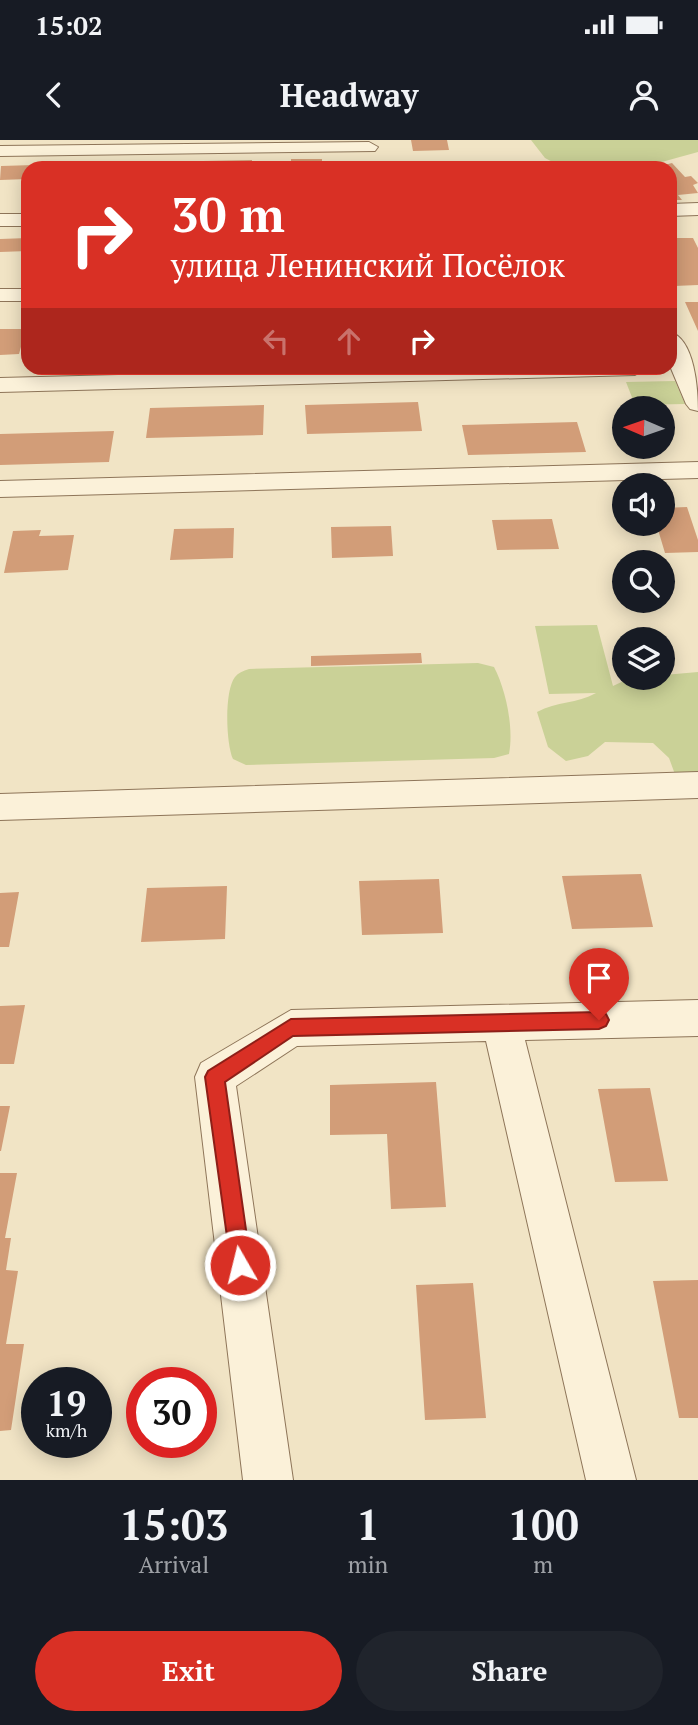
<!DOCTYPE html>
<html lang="en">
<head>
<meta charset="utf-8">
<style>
  body { margin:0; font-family:"PT Serif",serif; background:#20242c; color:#f1f3f6; height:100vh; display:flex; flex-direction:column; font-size:26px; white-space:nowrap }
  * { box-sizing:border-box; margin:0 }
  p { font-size:23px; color:#9ea1a6 }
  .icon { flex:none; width:38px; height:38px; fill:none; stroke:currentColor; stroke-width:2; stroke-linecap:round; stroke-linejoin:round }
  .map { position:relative; height:1340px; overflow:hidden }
  .panel { display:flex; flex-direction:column; background:#171b24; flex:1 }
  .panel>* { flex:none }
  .banner { position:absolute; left:21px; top:21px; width:656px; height:214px; border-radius:21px; box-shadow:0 4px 18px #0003; background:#d93025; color:#fff; overflow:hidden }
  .needle { width:46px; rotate:272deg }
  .fabs { position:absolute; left:612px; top:256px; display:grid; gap:14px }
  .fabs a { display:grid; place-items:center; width:63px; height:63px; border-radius:50%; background:#171b24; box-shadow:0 4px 18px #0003; font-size:35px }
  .speed { position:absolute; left:21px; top:1227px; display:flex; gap:14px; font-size:35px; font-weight:700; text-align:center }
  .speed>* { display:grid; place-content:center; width:91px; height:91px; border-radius:50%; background:#171b24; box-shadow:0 4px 18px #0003; line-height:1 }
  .speed small { font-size:18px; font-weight:400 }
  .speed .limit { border:10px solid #d22; background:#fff; color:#111 }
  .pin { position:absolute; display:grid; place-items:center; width:60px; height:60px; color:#fff; margin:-72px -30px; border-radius:50% 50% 50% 0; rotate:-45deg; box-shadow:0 0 7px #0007 }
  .pin .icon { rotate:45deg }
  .me { position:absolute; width:77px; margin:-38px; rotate:352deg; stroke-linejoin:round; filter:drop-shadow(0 0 5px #0008) }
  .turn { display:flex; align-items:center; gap:24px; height:147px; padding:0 35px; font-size:32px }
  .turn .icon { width:91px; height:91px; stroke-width:2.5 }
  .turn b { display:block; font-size:49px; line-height:60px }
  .lanes { display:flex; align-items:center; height:66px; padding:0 35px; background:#0003; justify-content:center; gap:35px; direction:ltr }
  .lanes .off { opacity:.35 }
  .eta { display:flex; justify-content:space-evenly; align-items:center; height:119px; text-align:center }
  .eta b { font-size:42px; font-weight:700; line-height:49px }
  .cta { display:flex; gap:14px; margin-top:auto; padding:14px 35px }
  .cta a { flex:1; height:80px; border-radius:42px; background:#d93025; color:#fff; font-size:28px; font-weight:700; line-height:80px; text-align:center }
  .cta a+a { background:#20242c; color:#f1f3f6 }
  .status { display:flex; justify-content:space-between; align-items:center; height:49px; padding:0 35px; background:#171b24; direction:ltr }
  .status svg { height:19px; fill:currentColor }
  header { display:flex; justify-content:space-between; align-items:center; height:91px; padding:0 35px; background:#171b24; font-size:32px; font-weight:700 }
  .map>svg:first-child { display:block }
</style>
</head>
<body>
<div class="status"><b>15:02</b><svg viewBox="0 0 49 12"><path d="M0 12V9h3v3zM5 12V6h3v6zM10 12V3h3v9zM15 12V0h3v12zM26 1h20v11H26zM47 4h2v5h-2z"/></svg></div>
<header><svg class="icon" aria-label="back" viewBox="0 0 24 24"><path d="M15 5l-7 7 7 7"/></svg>Headway<svg class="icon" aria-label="person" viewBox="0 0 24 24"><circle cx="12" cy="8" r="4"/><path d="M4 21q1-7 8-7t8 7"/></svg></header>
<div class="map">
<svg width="698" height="1340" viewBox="0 0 698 1340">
  <rect width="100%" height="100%" fill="#f1e4c5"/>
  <path fill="#cad197" d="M 531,0 L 698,0 L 698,12 L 640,28 L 564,28 L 545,18 Z
    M 675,241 L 685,264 L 635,265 L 626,242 Z
    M 597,485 L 613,546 L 630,538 L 698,532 L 698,636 L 676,637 L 669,618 L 653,603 L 605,602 L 588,616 L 566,621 L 548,607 L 537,572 C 557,561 577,564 596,553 L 549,554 L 535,486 Z
    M 478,523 L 494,527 C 506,550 514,588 509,614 L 494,618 L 246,625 L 233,619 C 226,604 224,551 235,537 C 238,533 243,531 249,529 Z"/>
  <path fill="#d29d78" d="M 411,0 L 447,0 L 449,10 L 413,11 Z
    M 291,19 L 322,19 L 322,24 L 330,24 L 330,28 L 291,28 Z
    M 252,20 L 252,28 L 202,28 L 203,21 Z
    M 672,23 L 685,37 L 691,36 L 698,43 L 693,45 L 698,53 L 678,55 L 682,60 L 670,60 L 670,28 L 657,27 Z
    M 448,24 L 449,28 L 403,28 L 403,25 Z
    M 34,25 L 28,28 L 28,39 L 0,40 L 1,26 Z
    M 28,98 L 28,111 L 0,112 L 0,99 Z
    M 670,98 L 693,98 L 698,108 L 698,145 L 674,146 L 670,137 Z
    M 685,162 L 698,162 L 698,191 Z
    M 0,189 L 26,189 L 19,214 L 0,215 Z
    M 418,262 L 422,291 L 307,294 L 305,265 Z
    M 264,265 L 263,295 L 146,298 L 150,268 Z
    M 577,282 L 586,312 L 468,315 L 462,285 Z
    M 114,291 L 109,322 L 0,325 L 0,294 Z
    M 687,367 L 698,400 L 698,412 L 665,413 L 656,383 L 663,383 L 663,368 Z
    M 552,379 L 559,409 L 497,410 L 492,380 Z
    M 391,386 L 393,416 L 332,418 L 331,387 Z
    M 234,388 L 233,418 L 170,420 L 174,389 Z
    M 41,390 L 39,396 L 74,395 L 68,430 L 4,433 L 13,391 Z
    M 421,513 L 422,523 L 311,526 L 311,516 Z
    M 641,734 L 653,787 L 572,789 L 562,736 Z
    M 439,739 L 443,793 L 362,795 L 359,741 Z
    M 227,746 L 225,799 L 141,802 L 147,748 Z
    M 19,752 L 9,807 L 0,807 L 0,753 Z
    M 25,865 L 14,924 L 0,924 L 0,866 Z
    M 436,942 L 446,1067 L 391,1069 L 387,994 L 330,995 L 330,945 Z
    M 650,948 L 668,1041 L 615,1042 L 598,949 Z
    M 0,966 L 10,966 L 1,1011 L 0,1011 Z
    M 0,1033 L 17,1033 L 5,1098 L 11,1098 L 6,1130 L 18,1131 L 6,1204 L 24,1204 L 11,1290 L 0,1291 Z
    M 698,1140 L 698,1278 L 679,1278 L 653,1141 Z
    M 473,1143 L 486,1278 L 425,1280 L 416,1145 Z"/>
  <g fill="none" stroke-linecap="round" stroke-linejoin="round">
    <defs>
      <path id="minor" d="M 369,2 L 378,7 L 375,11 L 0,16 L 0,6 Z
        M 698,63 L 698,75 L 670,76 L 670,64 Z
        M 0,74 L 28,74 L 28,86 L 0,86 Z
        M 0,149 L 28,149 L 28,161 L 0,161 Z
        M 670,192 C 695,199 698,250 698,271 L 690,269 L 686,264 L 670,226 Z
        M 398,228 L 646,228 L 635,235 L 0,252 L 0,238 Z
        M 698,322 L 698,338 L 0,357 L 0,341 Z
        M 698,632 L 698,658 L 0,680 L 0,654 Z
        M 698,860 L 698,896 L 525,900 L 636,1340 L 586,1340 L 486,901 L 297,906 L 236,946 L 293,1340 L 243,1340 L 195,937 L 201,923 L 291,870 Z"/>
    </defs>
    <use href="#minor" stroke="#8e7559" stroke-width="2"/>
    <use href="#minor" fill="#fbf1d9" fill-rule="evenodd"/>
  </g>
  <path fill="#d93025" stroke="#8d1f18" stroke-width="2" d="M 599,872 L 606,874 L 609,880 L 606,886 L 599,889 L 293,896 L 225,942 L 251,1125 L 247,1133 L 240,1136 L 232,1133 L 205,937 L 208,931 L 291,879 Z"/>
</svg>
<div class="fabs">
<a><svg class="needle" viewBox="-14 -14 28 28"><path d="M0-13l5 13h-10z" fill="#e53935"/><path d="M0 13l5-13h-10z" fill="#9ea1a6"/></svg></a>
<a><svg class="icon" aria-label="sound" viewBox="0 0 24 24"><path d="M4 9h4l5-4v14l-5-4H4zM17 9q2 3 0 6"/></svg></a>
<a><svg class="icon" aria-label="search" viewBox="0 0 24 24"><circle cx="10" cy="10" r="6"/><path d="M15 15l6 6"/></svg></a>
<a><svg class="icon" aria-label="layers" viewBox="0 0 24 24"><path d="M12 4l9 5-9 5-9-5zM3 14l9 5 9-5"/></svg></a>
</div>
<div class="speed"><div>19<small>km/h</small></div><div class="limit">30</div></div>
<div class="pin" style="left:599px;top:880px;background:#d93025"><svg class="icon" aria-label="arrive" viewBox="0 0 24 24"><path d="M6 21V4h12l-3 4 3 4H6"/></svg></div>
<svg class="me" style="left:240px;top:1125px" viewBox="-20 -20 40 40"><circle r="17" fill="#d93025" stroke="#fff" stroke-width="3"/><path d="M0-11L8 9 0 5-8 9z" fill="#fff"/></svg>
<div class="banner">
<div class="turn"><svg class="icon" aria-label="right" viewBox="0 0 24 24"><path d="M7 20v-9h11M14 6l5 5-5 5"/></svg><div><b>30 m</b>улица Ленинский Посёлок</div></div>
<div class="lanes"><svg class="icon off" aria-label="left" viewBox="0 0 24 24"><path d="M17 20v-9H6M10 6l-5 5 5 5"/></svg><svg class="icon off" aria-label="ahead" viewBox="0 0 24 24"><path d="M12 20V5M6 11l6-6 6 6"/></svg><svg class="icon" aria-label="right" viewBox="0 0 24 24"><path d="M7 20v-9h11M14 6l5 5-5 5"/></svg></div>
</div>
</div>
<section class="panel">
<div class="eta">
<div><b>15:03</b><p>Arrival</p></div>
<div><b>1</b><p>min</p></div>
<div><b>100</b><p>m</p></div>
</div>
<div class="cta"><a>Exit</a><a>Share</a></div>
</section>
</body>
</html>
